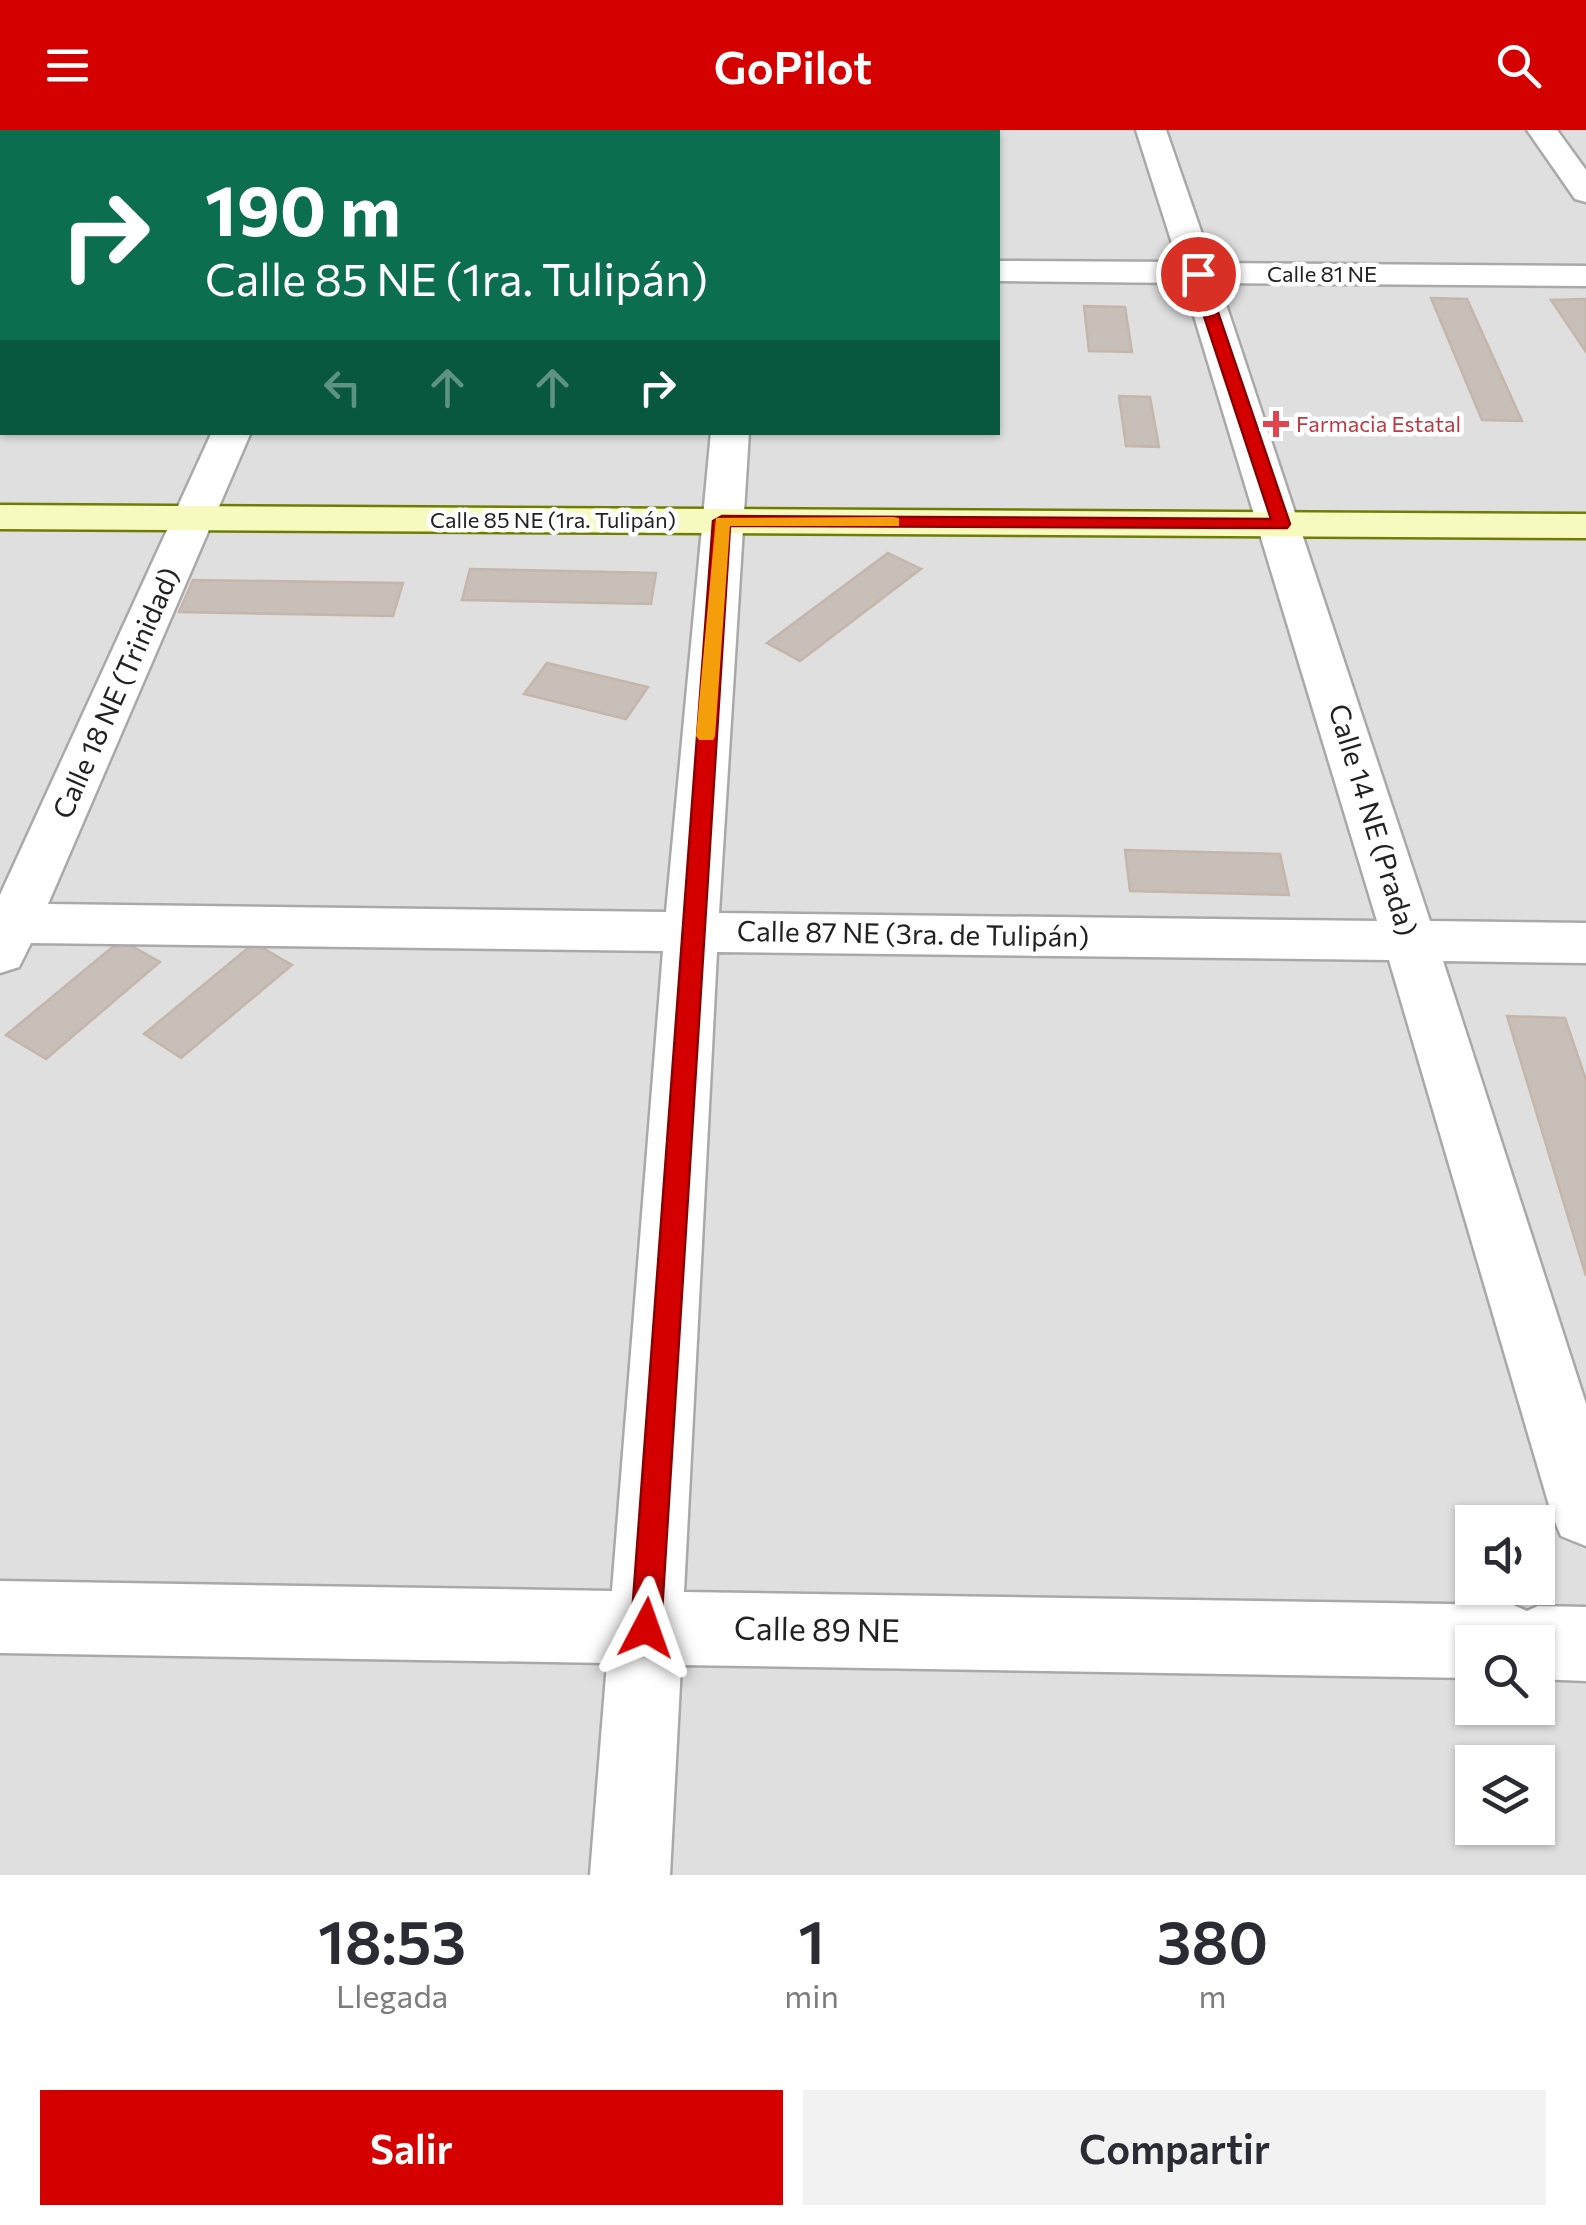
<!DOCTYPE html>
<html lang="es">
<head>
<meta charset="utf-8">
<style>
  body { margin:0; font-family:Commissioner,sans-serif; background:#f2f2f3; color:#2b2b33; height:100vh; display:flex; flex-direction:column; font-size:38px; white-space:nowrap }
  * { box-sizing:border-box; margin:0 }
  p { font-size:32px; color:#7c7c81 }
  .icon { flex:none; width:55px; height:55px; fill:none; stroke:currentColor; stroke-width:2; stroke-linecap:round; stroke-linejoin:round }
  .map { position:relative; height:1745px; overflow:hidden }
  .sheet { display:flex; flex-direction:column; background:#fff; flex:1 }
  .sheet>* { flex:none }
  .guide { position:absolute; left:0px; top:0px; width:1000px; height:305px; box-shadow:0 2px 8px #0004; background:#0b6e4f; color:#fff; overflow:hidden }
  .tools { position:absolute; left:1455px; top:1375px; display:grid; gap:20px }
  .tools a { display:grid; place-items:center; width:100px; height:100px; border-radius:0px; background:#fff; box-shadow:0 2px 8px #0004; font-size:50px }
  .pin { position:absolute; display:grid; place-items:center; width:85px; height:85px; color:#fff; margin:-42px; border:5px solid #fff; border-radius:50%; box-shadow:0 2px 10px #0007 }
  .me { position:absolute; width:110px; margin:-55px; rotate:4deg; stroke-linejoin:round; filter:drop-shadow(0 0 8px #0008) }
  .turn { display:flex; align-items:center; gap:35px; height:210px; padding:0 40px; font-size:45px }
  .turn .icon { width:130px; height:130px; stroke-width:2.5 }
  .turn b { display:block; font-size:70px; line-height:85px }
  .lanes { display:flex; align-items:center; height:95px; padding:0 40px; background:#0003; justify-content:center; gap:50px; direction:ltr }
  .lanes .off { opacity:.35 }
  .eta { display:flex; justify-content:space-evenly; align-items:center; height:170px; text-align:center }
  .eta b { font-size:60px; font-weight:600; line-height:70px }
  .cta { display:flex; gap:20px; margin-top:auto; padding:20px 40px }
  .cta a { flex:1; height:115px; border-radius:0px; background:#d40000; color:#fff; font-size:40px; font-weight:600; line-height:115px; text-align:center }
  .cta a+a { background:#f2f2f3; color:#2b2b33 }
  header { display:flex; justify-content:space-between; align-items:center; height:130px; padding:0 40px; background:#d40000; color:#fff; font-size:45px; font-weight:600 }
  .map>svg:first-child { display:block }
</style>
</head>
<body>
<header><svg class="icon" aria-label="menu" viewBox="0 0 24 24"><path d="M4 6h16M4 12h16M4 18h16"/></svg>GoPilot<svg class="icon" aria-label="search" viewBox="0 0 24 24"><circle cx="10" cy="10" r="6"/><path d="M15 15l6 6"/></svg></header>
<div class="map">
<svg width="1586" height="1745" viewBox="0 0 1586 1745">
  <rect width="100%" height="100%" fill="#f2efe9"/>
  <path fill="#e0dfdf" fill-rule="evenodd" d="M 0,0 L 1586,0 L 1586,1745 L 0,1745 ZM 2,2 L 998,2 L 998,302 L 2,302 ZM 1472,1392 L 1538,1392 L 1538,1458 L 1472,1458 ZM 1472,1512 L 1538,1512 L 1538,1578 L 1472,1578 ZM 1472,1632 L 1538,1632 L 1538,1698 L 1472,1698 Z"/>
  <path fill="#c7bfb8" stroke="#c4b6ab" stroke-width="2.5" d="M 1431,168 L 1467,169 L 1522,291 L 1482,290 Z
    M 1586,169 L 1586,222 L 1551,170 Z
    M 1084,176 L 1125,177 L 1132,222 L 1089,221 Z
    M 1119,266 L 1150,267 L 1159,317 L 1126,316 Z
    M 888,423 L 921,439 L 800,531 L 767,513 Z
    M 470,439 L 656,443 L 651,474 L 462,470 Z
    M 193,450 L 403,453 L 393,486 L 179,482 Z
    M 547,533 L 648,557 L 626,589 L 524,564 Z
    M 1125,720 L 1280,724 L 1289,765 L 1130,761 Z
    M 121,810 L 160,832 L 46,929 L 6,905 Z
    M 254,813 L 292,835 L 181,928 L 144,904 Z
    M 1507,886 L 1565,888 L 1586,950 L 1586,1146 Z"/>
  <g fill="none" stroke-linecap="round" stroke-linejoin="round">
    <defs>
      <path id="street" d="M 744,0 L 774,0 L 774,2 L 744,2 Z
        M 1136,0 L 1166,0 L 1212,133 L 1586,136 L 1586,156 L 1219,153 L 1430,791 L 1586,793 L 1586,833 L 1443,831 L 1586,1274 L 1586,1416 L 1561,1406 L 1551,1382 L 1389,830 L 717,822 L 684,1462 L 1513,1475 L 1527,1481 L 1538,1476 L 1586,1477 L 1586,1551 L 1538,1549 L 1538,1512 L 1472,1512 L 1472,1548 L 681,1535 L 670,1745 L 590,1745 L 607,1533 L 0,1523 L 0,1451 L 612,1461 L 663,821 L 31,813 L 19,837 L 0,843 L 0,765 L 212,302 L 251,302 L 48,774 L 666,782 L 711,302 L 749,302 L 719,783 L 1377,791 L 1184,153 L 998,151 L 998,131 L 1178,132 Z
        M 1527,0 L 1557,0 L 1586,40 L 1586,72 L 1575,69 Z
        M 0,122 L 2,122 L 2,142 L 0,142 Z"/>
      <path id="secondary" d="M 0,375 L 1586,384 L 1586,408 L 0,399 Z"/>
    </defs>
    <use href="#street" stroke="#a9a9a9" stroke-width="5"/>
    <use href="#secondary" stroke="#707d05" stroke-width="5"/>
    <use href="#street" fill="#fff" fill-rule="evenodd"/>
    <use href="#secondary" fill="#f7fabf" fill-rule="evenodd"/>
  </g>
  <path fill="#d40000" stroke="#8a0000" stroke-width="2.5" d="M 1198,140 L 1205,144 L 1290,394 L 1287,398 L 730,396 L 661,1498 L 657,1508 L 646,1513 L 635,1508 L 631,1498 L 713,391 L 722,386 L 1271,389 L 1190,144 Z"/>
  <path fill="#f59e0b" d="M 893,387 L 899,388 L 899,396 L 730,396 L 715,606 L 713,610 L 699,610 L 696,606 L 716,388 Z"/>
  <path fill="#e0444e" stroke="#fff" stroke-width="4" d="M1271 279h10v10h10v10h-10v10h-10v-10h-10v-10h10z"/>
  <g text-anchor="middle" stroke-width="9" stroke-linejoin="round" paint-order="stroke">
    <g font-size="22" fill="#222" stroke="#fff">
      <text x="1322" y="152">Calle 81 NE</text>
      <text x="553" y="398">Calle 85 NE (1ra. Tulipán)</text>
    </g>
    <g font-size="22" fill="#be3a42" stroke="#fff" text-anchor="start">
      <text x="1296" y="302">Farmacia Estatal</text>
    </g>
    <g font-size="28" fill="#222" stroke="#fff">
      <text transform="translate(116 563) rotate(-66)" y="10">Calle 18 NE (Trinidad)</text>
      <text transform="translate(1373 690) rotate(73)" y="10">Calle 14 NE (Prada)</text>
      <text transform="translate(913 804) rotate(1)" y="10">Calle 87 NE (3ra. de Tulipán)</text>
    </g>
    <g font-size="32" fill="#222" stroke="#fff">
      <text transform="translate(817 1500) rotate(1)" y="11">Calle 89 NE</text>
    </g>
  </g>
</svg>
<div class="tools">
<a><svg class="icon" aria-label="sound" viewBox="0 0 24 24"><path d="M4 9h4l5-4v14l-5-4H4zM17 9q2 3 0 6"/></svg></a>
<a><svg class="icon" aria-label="search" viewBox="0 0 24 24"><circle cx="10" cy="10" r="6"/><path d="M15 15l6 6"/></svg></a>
<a><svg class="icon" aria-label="layers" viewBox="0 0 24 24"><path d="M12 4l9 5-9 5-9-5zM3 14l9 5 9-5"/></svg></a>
</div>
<div class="pin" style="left:1198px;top:144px;background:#d93025"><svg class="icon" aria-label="arrive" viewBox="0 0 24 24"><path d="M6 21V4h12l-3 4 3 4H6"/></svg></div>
<svg class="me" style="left:646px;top:1498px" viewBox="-20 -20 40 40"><path d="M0-17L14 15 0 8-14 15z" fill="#d40000" stroke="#fff" stroke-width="4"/></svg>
<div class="guide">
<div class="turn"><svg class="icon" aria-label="right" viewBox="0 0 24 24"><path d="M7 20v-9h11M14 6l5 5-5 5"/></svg><div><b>190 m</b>Calle 85 NE (1ra. Tulipán)</div></div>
<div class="lanes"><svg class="icon off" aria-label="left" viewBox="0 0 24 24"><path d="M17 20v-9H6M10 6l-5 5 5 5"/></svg><svg class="icon off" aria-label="ahead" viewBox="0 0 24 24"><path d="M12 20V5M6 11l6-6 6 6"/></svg><svg class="icon off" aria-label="ahead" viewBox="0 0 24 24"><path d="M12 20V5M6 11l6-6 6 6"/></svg><svg class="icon" aria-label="right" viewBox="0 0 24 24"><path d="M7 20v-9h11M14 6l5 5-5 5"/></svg></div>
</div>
</div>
<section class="sheet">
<div class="eta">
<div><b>18:53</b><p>Llegada</p></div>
<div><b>1</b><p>min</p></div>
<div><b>380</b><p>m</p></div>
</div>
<div class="cta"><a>Salir</a><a>Compartir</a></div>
</section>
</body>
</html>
